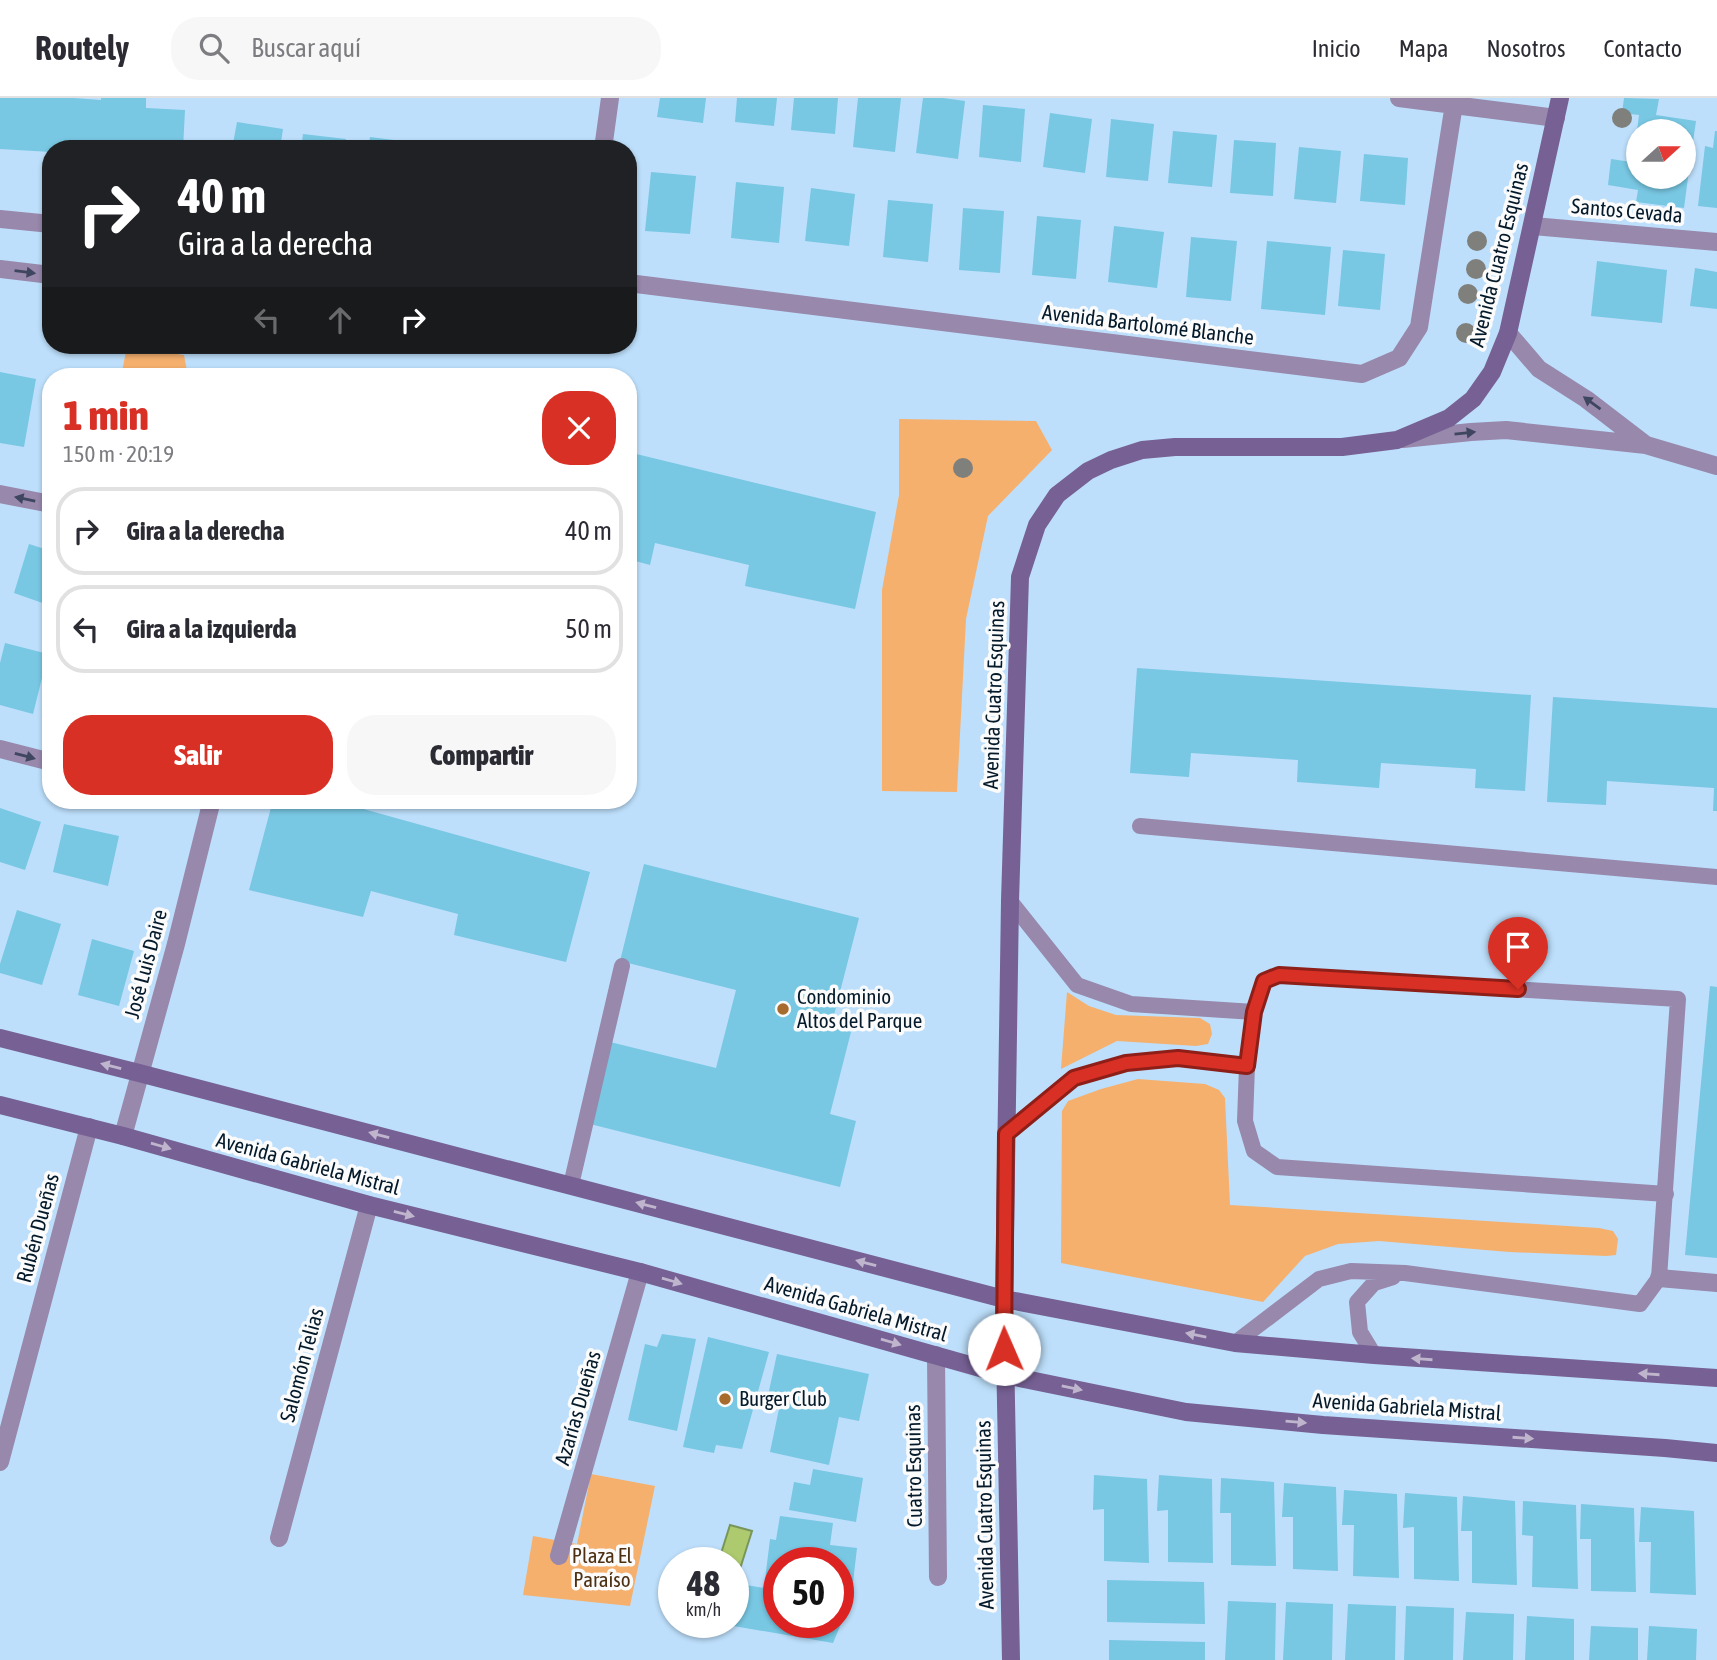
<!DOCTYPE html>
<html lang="es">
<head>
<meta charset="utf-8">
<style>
  body { margin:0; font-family:"Asap Condensed",sans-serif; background:#f7f7f7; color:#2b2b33; height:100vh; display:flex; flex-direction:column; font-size:26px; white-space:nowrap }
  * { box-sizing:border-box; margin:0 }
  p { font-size:23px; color:#7c7c81 }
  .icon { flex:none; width:38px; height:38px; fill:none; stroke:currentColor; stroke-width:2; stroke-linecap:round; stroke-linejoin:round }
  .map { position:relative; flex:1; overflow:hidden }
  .side { position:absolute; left:42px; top:270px; width:595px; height:441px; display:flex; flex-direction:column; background:#fff; border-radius:28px; box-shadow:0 2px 5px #0004 }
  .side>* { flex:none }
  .hud { position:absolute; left:42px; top:42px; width:595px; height:214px; border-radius:28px; box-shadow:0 2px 5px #0004; background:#202124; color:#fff; overflow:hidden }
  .needle { width:46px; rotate:69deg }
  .controls { position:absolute; left:1626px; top:21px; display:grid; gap:14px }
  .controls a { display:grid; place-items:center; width:70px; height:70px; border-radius:50%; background:#fff; box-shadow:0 2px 5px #0004; font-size:35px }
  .speed { position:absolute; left:658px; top:1449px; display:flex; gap:14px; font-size:35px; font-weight:700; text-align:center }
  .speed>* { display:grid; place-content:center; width:91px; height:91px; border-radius:50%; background:#fff; box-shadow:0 2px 5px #0004; line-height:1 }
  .speed small { font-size:18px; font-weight:400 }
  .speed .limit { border:10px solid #d22; background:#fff; color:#111 }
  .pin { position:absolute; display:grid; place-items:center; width:60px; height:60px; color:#fff; margin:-72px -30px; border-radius:50% 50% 50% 0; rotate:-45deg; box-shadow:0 0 7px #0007 }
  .pin .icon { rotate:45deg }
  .me { position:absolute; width:77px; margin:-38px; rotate:359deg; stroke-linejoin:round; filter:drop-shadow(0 0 5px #0008) }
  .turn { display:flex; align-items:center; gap:24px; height:147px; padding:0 21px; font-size:32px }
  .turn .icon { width:91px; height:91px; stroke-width:2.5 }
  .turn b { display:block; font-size:49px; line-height:60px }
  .lanes { display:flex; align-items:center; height:66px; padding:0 21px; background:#0003; justify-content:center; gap:35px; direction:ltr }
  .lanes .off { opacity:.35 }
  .round { display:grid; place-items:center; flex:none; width:74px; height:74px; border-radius:28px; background:#f7f7f7 }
  .headline { display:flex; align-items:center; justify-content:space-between; height:119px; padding:0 21px }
  h1 { font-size:42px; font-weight:800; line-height:52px; color:#d93025 }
  .primary-button { display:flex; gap:14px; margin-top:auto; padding:14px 21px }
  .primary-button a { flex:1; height:80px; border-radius:28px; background:#d93025; color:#fff; font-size:28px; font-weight:800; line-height:80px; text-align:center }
  .primary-button a+a { background:#f7f7f7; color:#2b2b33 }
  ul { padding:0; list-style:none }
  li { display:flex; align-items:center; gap:21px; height:88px; margin:0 14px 10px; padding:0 7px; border:4px solid #e1e1e2; border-radius:28px }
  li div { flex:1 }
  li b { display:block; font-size:26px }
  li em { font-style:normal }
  header { display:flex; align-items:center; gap:42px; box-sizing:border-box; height:98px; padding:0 35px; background:#fff; border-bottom:2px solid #e1e1e2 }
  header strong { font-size:33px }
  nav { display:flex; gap:38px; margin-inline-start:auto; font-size:24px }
  .search { width:490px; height:63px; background:#f7f7f7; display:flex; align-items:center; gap:18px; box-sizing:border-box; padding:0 24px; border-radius:28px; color:#7c7c81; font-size:26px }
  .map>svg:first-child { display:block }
</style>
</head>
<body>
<header>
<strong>Routely</strong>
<div class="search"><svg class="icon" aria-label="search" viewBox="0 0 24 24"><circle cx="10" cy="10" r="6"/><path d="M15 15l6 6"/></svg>Buscar aquí</div>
<nav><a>Inicio</a><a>Mapa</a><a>Nosotros</a><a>Contacto</a></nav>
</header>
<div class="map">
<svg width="1717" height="1562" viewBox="0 0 1717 1562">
  <rect width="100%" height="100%" fill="#bddffb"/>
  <path fill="#f5b06e" d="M 127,249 L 184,257 L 188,278 L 121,278 Z
    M 899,321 L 1036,323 L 1052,352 L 988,418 L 966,521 L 957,694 L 882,693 L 882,492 L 899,397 Z
    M 1067,894 L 1089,908 L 1116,917 L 1200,920 L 1210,926 L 1212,936 L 1208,946 L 1196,948 L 1117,943 L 1061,971 Z
    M 1138,981 L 1205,986 L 1219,992 L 1225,1000 L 1230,1107 L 1599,1130 L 1613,1133 L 1618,1141 L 1616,1157 L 1606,1158 L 1509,1154 L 1379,1143 L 1338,1146 L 1305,1158 L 1263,1204 L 1061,1165 L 1062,1013 L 1068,1003 L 1101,991 Z
    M 591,1376 L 655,1388 L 630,1508 L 523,1497 L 533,1438 L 577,1446 Z"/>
  <path fill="#adca6e" stroke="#7a955a" stroke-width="2" d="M 730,1427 L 752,1433 L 739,1474 L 733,1476 L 733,1465 L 718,1465 Z"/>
  <path fill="#78c7e3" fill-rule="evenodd" d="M 0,0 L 74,0 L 101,2 L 101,0 L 146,0 L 146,10 L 185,12 L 183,51 L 51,51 L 51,54 L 0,51 Z
    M 660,0 L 706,0 L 703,25 L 657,19 Z
    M 737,0 L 777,0 L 774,28 L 735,24 Z
    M 794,0 L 838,0 L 835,36 L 791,32 Z
    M 858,0 L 901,0 L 895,54 L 853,49 Z
    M 923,0 L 943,0 L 965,3 L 958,61 L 916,55 Z
    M 1624,0 L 1659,1 L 1656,17 L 1696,23 L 1691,58 L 1684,57 L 1684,33 L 1637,33 L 1639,17 L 1622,15 Z
    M 983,7 L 1025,11 L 1021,64 L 979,59 Z
    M 1050,15 L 1092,21 L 1085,75 L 1043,69 Z
    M 1111,21 L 1154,26 L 1148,83 L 1106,79 Z
    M 237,24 L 283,31 L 280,51 L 232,51 Z
    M 1173,33 L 1217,37 L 1212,89 L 1168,85 Z
    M 1715,33 L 1717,33 L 1717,110 L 1698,108 L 1705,48 L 1713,50 Z
    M 303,36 L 346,41 L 345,51 L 301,51 Z
    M 370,39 L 418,45 L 417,51 L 368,51 Z
    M 1234,42 L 1276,45 L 1273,98 L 1230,95 Z
    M 1299,49 L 1341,53 L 1336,105 L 1294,101 Z
    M 1364,56 L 1408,60 L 1405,107 L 1360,103 Z
    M 1611,61 L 1638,65 L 1638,79 L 1684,79 L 1684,71 L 1689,72 L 1684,110 L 1636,104 L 1638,92 L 1608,87 Z
    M 651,74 L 696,78 L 690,136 L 645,133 Z
    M 736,84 L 784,89 L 779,145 L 731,140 Z
    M 811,90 L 855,96 L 849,148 L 805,143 Z
    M 888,102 L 933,106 L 928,164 L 883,159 Z
    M 963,110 L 1004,113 L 1000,175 L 959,172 Z
    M 1037,118 L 1081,122 L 1076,181 L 1032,177 Z
    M 1114,128 L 1164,134 L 1157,190 L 1108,184 Z
    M 1191,139 L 1237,143 L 1231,203 L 1186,199 Z
    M 1267,143 L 1331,149 L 1325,217 L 1261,211 Z
    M 1343,152 L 1385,156 L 1380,212 L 1338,208 Z
    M 1597,163 L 1667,172 L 1662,225 L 1591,218 Z
    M 1695,170 L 1717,174 L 1717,211 L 1690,208 Z
    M 0,274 L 36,281 L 24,349 L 0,345 Z
    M 628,354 L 876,414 L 855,511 L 745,488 L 749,467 L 655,445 L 650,467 L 628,461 Z
    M 29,446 L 51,453 L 51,508 L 14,495 Z
    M 5,545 L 48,556 L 33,616 L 0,607 L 0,565 Z
    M 1137,570 L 1531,597 L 1525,693 L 1475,690 L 1476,671 L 1381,665 L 1379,690 L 1297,684 L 1298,662 L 1191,655 L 1189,679 L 1130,675 Z
    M 1553,599 L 1717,610 L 1717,713 L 1713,713 L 1714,690 L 1607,683 L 1606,707 L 1547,704 Z
    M 273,702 L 331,702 L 590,774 L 566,864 L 454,837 L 458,816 L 371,793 L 363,819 L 249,792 Z
    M 0,710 L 41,724 L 25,772 L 0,764 Z
    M 64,726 L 119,738 L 108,788 L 53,774 Z
    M 644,766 L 859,820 L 831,929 L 851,934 L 830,1016 L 856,1023 L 840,1089 L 590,1026 L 610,944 L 716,970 L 736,892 L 620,863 Z
    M 17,812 L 61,826 L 42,887 L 0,875 L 0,866 Z
    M 92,841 L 134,853 L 119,908 L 78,897 Z
    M 1710,888 L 1717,889 L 1717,1160 L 1685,1157 Z
    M 662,1236 L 696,1241 L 677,1333 L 628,1322 L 645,1246 L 657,1249 Z
    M 708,1239 L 769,1254 L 742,1351 L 716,1347 L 714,1355 L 683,1349 Z
    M 777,1256 L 869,1276 L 859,1323 L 839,1319 L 829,1367 L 770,1354 L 780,1306 L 767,1302 Z
    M 813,1371 L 863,1380 L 856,1424 L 789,1412 L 794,1384 L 810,1387 Z
    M 1094,1377 L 1147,1381 L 1149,1465 L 1104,1463 L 1104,1411 L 1093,1412 Z
    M 1159,1377 L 1212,1381 L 1213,1465 L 1168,1464 L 1168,1412 L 1157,1413 Z
    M 1221,1380 L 1274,1384 L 1276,1468 L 1231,1467 L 1231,1415 L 1220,1415 Z
    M 1284,1385 L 1336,1389 L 1338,1473 L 1293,1471 L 1293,1419 L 1282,1419 Z
    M 1344,1392 L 1397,1396 L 1399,1480 L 1353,1478 L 1354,1427 L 1342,1427 Z
    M 1405,1395 L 1457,1399 L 1459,1483 L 1414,1481 L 1414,1429 L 1403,1430 Z
    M 1463,1398 L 1515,1403 L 1517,1487 L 1472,1485 L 1472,1433 L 1461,1433 Z
    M 1523,1403 L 1576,1407 L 1578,1491 L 1532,1489 L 1533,1438 L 1522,1437 Z
    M 1581,1406 L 1634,1410 L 1636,1494 L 1591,1493 L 1591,1441 L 1580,1441 Z
    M 1641,1409 L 1694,1413 L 1696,1497 L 1650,1495 L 1651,1444 L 1639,1444 Z
    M 780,1418 L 833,1425 L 830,1447 L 857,1450 L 851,1502 L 833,1545 L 722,1526 L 722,1524 L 733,1524 L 733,1497 L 737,1499 L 740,1486 L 764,1490 L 770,1441 L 776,1442 ZM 779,1465 L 838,1465 L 838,1524 L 779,1524 Z
    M 1107,1482 L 1204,1484 L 1205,1526 L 1107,1524 Z
    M 1228,1503 L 1276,1505 L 1275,1562 L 1225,1562 Z
    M 1286,1504 L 1333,1506 L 1332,1562 L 1283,1562 Z
    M 1348,1506 L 1396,1508 L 1395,1562 L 1345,1562 Z
    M 1406,1508 L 1454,1510 L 1453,1562 L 1404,1562 Z
    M 1466,1514 L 1514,1516 L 1513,1562 L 1463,1562 Z
    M 1527,1518 L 1574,1521 L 1574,1562 L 1525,1562 Z
    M 1591,1528 L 1638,1530 L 1638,1562 L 1589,1562 Z
    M 1649,1528 L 1697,1531 L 1696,1562 L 1647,1562 Z
    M 1109,1542 L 1205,1544 L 1205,1562 L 1109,1562 Z"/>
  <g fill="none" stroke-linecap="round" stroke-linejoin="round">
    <path stroke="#9788ac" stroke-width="16" d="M 1140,728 L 1717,779
      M 1010,803 L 1077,887 L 1131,906 L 1254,914 L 1264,883 L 1279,877 L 1678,901 L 1659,1180 L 1640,1206 L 1405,1175 L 1351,1173 L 1319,1181 L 1235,1245
      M 1247,968 L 1254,914
      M 1006,1036 L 1074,980 L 1126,965 L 1178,960 L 1247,968 L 1245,1023 L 1254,1053 L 1277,1069 L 1666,1096
      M 571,1087 L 622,868
      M 1374,1257 L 1360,1234 L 1357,1204 L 1374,1185 L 1393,1179"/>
    <path stroke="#9788ac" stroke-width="18" d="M 1399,0 L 1556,20
      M 603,51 L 610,0
      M 0,121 L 51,126
      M 1533,128 L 1717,144
      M 0,171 L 51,177
      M 628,185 L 1362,276 L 1399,260 L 1419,229 L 1454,6
      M 1508,235 L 1539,271 L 1586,301 L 1646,347
      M 1403,341 L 1471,334 L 1506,332 L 1646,347 L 1717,368
      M 0,396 L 51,406
      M 0,651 L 51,664
      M 123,1038 L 176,846 L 212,702
      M 1659,1180 L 1717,1185
      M 936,1257 L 938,1479
      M 0,1364 L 89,1029
      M 279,1440 L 369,1107
      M 559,1458 L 640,1174"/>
    <path stroke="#766094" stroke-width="18" d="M 0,940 L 139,975 L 1004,1201 L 1235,1245 L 1374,1257 L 1717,1280
      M 0,1007 L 123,1038 L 369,1107 L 640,1174 L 1005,1277 L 1186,1314 L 1323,1327 L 1665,1350 L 1717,1355
      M 1011,1562 L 1004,1201 L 1010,803 L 1020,479 L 1037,427 L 1057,397 L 1088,373 L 1111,362 L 1142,352 L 1175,349 L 1342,349 L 1397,342 L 1449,320 L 1473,301 L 1492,274 L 1508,235 L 1560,0"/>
  </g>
  <g fill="#7f7f7b">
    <circle cx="1622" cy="20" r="10"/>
    <circle cx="1477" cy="143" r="10"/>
    <circle cx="1476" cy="171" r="10"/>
    <circle cx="1468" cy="196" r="10"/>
    <circle cx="1466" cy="235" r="10"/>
    <circle cx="963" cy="370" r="10"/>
  </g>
  <defs><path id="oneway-solid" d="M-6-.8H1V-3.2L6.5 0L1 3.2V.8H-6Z" transform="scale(1.75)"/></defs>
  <g fill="#3f465f">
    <use href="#oneway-solid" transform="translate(25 174) rotate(7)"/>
    <use href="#oneway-solid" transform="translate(1592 305) rotate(-144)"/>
    <use href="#oneway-solid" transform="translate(1465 335) rotate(-6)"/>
    <use href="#oneway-solid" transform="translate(25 401) rotate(-168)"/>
    <use href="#oneway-solid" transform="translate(25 658) rotate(15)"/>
  </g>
  <g fill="#bfb5cd">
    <use href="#oneway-solid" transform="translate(111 968) rotate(-166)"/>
    <use href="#oneway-solid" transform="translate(379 1037) rotate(-165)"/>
    <use href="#oneway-solid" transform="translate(161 1048) rotate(16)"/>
    <use href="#oneway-solid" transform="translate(646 1107) rotate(-165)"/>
    <use href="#oneway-solid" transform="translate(404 1116) rotate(14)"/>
    <use href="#oneway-solid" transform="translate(866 1165) rotate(-165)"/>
    <use href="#oneway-solid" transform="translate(672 1183) rotate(16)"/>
    <use href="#oneway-solid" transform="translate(1196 1237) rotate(-169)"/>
    <use href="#oneway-solid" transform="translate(891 1244) rotate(16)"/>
    <use href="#oneway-solid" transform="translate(1422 1261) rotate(-176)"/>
    <use href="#oneway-solid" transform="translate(1649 1276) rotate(-176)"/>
    <use href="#oneway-solid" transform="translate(1072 1290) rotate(12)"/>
    <use href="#oneway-solid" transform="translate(1296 1324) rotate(5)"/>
    <use href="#oneway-solid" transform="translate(1523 1340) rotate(4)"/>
  </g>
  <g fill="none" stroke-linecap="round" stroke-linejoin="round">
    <defs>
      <path id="route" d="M 1004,1251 L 1006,1036 L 1074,980 L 1126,965 L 1178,960 L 1247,968 L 1254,914 L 1264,883 L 1279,877 L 1518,891"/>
    </defs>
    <use href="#route" stroke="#8d1f18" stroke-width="18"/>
    <use href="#route" stroke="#d93025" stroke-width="12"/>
  </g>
  <g fill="#a66b2d" stroke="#fbfbfb" stroke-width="2.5">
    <circle cx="783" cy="911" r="7"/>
    <circle cx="725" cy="1301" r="7"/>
  </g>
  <g text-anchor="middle" stroke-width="7" stroke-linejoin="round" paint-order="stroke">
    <g font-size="21" fill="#041a2b" stroke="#fbfbfb">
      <text transform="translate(1627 113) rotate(5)" y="7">Santos Cevada</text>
      <text transform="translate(1499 157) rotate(-76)" y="7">Avenida Cuatro Esquinas</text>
      <text transform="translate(1148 227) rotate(7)" y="7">Avenida Bartolomé Blanche</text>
      <text transform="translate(994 597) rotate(-88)" y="7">Avenida Cuatro Esquinas</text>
      <text transform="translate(146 866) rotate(-75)" y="7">José Luis Daire</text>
      <text transform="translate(308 1066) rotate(15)" y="7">Avenida Gabriela Mistral</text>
      <text transform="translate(38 1130) rotate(-75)" y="7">Rubén Dueñas</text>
      <text transform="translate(856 1211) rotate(16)" y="7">Avenida Gabriela Mistral</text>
      <text transform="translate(302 1267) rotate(-75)" y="7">Salomón Telias</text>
      <text transform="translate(1407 1309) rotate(4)" y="7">Avenida Gabriela Mistral</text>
      <text transform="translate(578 1310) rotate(-74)" y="7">Azarías Dueñas</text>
      <text transform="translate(914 1368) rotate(-91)" y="7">Cuatro Esquinas</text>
      <text transform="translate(985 1417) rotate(-91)" y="7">Avenida Cuatro Esquinas</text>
    </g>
    <g font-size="21" fill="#041a2b" stroke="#fbfbfb" text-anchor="start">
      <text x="797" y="906">Condominio<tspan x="797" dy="24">Altos del Parque</tspan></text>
      <text x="739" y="1308">Burger Club</text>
    </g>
    <g font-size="21" fill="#4d3012" stroke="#fbfbfb">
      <text x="602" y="1465">Plaza El<tspan x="602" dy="24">Paraíso</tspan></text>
    </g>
  </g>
</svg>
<div class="controls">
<a><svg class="needle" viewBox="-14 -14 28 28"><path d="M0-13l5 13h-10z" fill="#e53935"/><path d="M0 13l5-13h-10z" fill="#7c7c81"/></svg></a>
</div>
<div class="speed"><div>48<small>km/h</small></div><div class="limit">50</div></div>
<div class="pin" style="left:1518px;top:891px;background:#d93025"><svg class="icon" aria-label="arrive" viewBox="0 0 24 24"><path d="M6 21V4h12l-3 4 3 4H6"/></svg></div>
<svg class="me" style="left:1004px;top:1251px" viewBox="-20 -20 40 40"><circle r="19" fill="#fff"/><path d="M0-13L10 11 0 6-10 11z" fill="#d93025"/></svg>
<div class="hud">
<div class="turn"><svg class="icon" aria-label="right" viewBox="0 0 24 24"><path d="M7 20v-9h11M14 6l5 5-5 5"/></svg><div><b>40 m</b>Gira a la derecha</div></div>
<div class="lanes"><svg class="icon off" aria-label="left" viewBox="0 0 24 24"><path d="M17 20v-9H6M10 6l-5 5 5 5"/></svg><svg class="icon off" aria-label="ahead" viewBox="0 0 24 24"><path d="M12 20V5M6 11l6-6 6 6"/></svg><svg class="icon" aria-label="right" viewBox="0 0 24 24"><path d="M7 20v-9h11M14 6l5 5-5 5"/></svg></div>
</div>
<section class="side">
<div class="headline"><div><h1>1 min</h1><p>150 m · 20:19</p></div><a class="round" style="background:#d93025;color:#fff"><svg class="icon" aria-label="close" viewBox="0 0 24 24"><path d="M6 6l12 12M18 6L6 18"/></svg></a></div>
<ul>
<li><svg class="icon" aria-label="right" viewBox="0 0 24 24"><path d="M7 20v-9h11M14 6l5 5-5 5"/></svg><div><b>Gira a la derecha</b></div><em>40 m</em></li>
<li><svg class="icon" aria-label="left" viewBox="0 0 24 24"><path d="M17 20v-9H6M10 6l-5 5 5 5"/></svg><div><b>Gira a la izquierda</b></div><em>50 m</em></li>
</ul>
<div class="primary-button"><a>Salir</a><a>Compartir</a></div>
</section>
</div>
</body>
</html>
